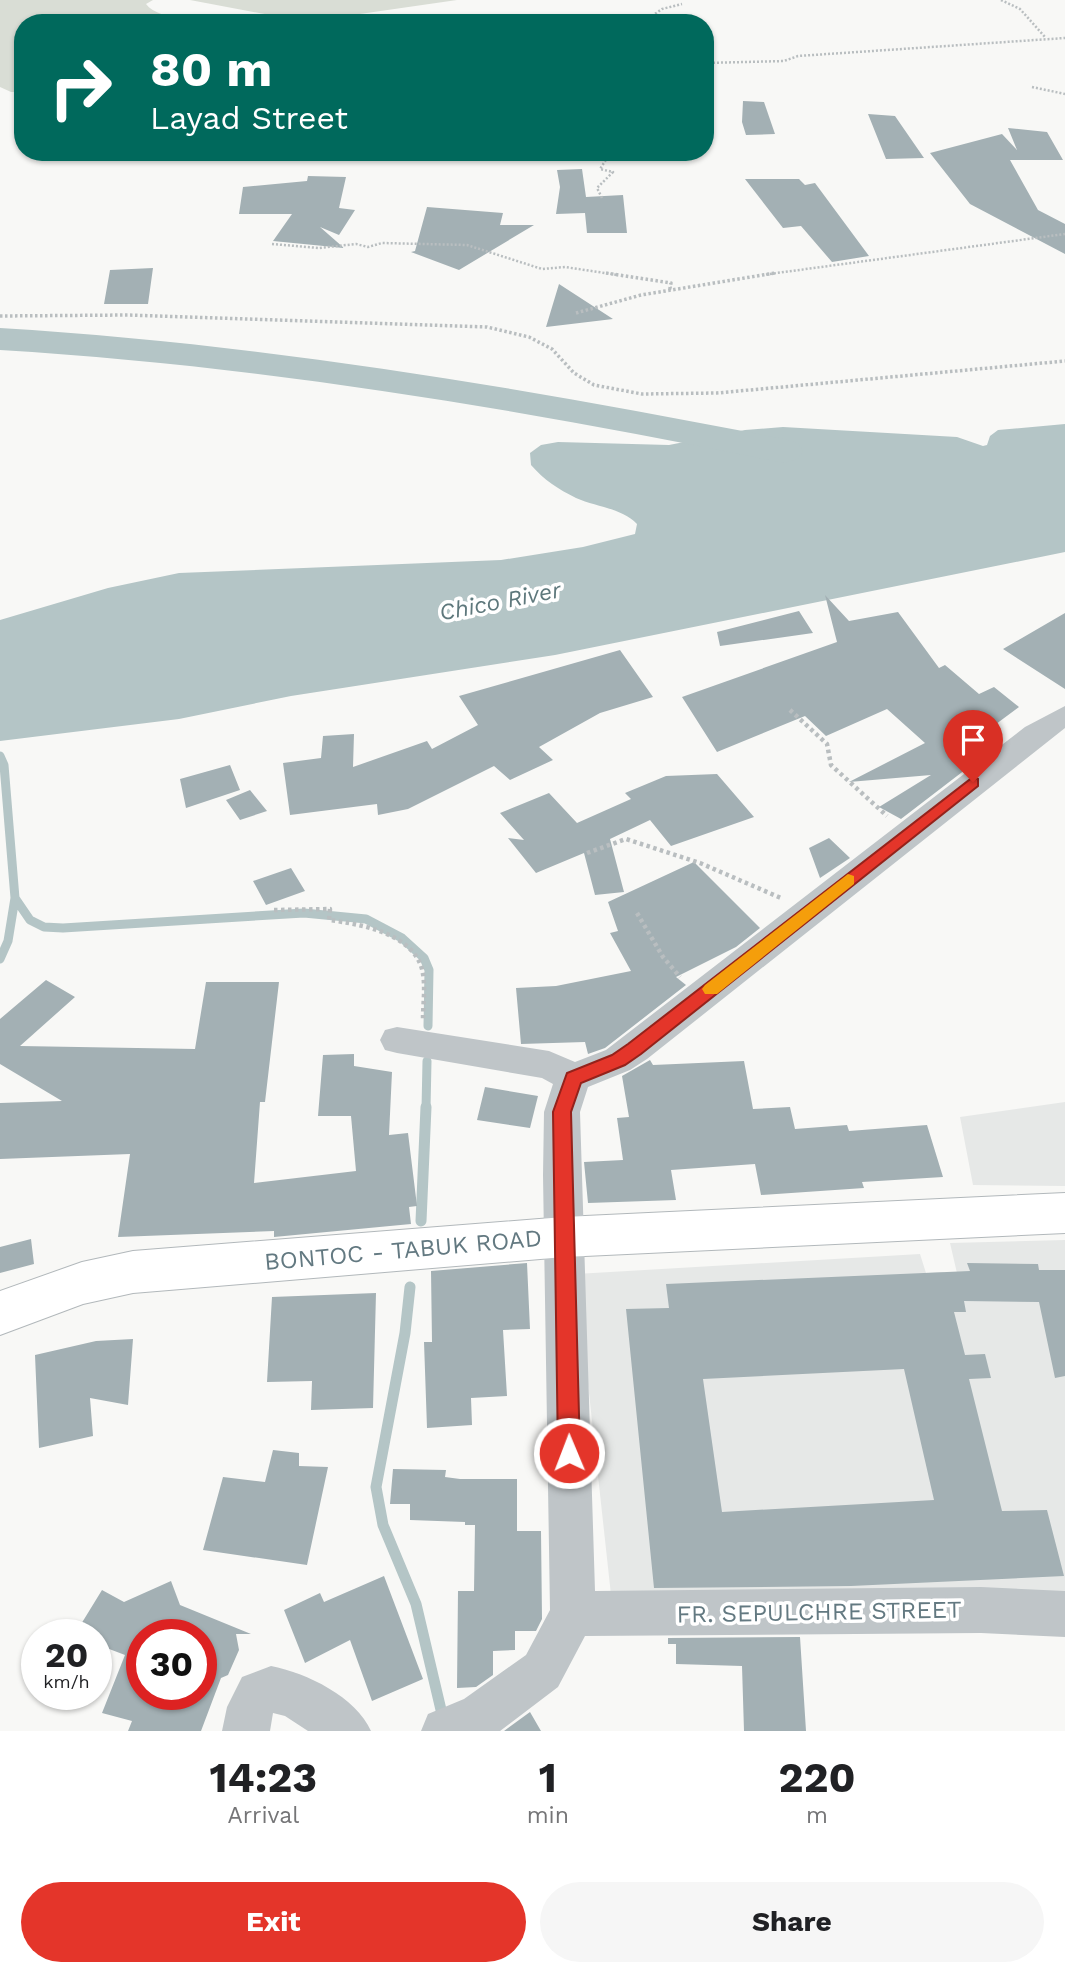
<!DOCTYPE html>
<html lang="en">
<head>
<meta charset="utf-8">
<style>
  body { margin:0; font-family:"Work Sans",sans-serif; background:#f6f6f6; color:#202124; height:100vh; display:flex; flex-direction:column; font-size:26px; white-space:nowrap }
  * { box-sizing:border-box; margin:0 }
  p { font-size:23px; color:#757577 }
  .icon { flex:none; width:38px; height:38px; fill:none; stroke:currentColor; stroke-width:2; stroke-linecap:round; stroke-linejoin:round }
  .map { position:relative; height:1731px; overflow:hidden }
  .drawer { display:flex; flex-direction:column; background:#fff; flex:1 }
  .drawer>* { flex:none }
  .banner { position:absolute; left:14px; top:14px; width:700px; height:147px; border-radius:28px; box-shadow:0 2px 5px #0004; background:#00695c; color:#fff; overflow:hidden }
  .speed { position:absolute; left:21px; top:1619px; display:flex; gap:14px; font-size:35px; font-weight:700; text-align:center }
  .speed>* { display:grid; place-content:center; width:91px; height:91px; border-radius:50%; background:#fff; box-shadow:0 2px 5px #0004; line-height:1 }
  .speed small { font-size:18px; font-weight:400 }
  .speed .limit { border:10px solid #d22; background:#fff; color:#111 }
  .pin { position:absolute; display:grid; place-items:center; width:60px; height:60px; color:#fff; margin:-72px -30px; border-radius:50% 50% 50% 0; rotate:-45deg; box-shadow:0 0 7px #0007 }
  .pin .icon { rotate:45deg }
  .me { position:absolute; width:77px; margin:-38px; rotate:359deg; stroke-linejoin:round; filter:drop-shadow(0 0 5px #0008) }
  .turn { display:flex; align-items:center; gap:24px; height:147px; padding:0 21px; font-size:32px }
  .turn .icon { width:91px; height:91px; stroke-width:2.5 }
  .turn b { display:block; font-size:49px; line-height:60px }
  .eta { display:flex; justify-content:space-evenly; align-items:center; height:119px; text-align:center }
  .eta b { font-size:42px; font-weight:700; line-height:49px }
  .primary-button { display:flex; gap:14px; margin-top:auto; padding:14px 21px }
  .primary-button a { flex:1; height:80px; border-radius:42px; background:#e4352a; color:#fff; font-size:28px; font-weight:700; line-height:80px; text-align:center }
  .primary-button a+a { background:#f6f6f6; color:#202124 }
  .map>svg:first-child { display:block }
</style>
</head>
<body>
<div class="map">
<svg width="1065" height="1731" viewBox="0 0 1065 1731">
  <rect width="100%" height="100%" fill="#f8f8f6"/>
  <path fill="#e6e8e7" d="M 1065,1102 L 1065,1186 L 973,1185 L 960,1117 Z
    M 1065,1240 L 1065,1599 L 612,1604 L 576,1274 L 920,1254 L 926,1273 L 943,1272 L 960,1286 L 950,1243 Z"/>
  <path fill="#d9ddd5" d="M 0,0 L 153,0 L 146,4 C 153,14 167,13 175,23 L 23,23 L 23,92 L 11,92 L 0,87 Z
    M 190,0 L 457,0 L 339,17 L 286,18 Z"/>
  <path fill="#b4c5c6" d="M 1065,424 L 1065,552 L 555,655 L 291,696 L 179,719 L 0,741 L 0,620 L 108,588 L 179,573 L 501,560 L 583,547 L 635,534 L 637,524 C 622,508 596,507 576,498 C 558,489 544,480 531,465 L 530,453 L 541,445 L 558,442 L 669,445 L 745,430 L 783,427 L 957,437 L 983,446 L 987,445 L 990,436 L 998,430 Z"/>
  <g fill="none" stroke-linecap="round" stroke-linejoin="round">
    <path stroke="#b4c5c6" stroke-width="9" d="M 0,756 L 4,765 L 15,898 L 30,920 L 44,927 L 63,928 L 304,913 L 366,919 L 402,938 L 424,958 L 429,970 L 428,1026
      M 0,959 L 8,941 L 15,898
      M 426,1109 L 427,1061"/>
    <path stroke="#b4c5c6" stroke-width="11" d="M 421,1221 L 426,1107
      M 410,1287 L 405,1333 L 376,1487 L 383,1525 L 416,1604 L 446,1731"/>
    <path fill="#b4c5c6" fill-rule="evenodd" d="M 0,328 C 265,344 524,388 784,439 L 798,443 L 803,451 L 798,459 L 784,463 C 524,410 265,366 0,350 Z"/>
  </g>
  <path fill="#a3b0b4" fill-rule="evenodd" d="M 743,101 L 764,102 L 775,134 L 746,135 L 742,122 Z
    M 868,114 L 895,116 L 924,158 L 886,159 Z
    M 1008,128 L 1047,132 L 1063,160 L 1010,160 L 1038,210 L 1065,224 L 1065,254 L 970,204 L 930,153 L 1002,134 L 1017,150 Z
    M 582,169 L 586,197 L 623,195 L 627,233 L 587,233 L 585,213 L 556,214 L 560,187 L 557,170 Z
    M 308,176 L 346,177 L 339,208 L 355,210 L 339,235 L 320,227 L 344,248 L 273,241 L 292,214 L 239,214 L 243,187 L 307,181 Z
    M 745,179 L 799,179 L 805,185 L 815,183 L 869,256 L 832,262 L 801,226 L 783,228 Z
    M 427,207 L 503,213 L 500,225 L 534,225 L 459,270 L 411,252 L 415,251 Z
    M 153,268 L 148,304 L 104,304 L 110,270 Z
    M 559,284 L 613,319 L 546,327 Z
    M 825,595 L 849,621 L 898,612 L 939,668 L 945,665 L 979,694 L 994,687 L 1019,707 L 992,727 L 996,730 L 976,744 L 987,753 L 901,819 L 879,807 L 931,775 L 849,782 L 925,743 L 887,709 L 826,736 L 805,716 L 717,752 L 682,697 L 837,642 Z
    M 799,611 L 813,633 L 720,646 L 717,632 Z
    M 1065,613 L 1065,689 L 1003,649 Z
    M 620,650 L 653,697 L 600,713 L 539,747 L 553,760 L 510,780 L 494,766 L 408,809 L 378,815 L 377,804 L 290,815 L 283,763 L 321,758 L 323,736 L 354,734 L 353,767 L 427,741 L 432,749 L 478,725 L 459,696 Z
    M 230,765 L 240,790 L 186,808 L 180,779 Z
    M 717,774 L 754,817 L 671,846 L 650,820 L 610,839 L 624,892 L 595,895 L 584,853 L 536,873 L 508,838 L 524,840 L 500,813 L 549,793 L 577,823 L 631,799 L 625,793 L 666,776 Z
    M 250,790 L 267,811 L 240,820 L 226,800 Z
    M 829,838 L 850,858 L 820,878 L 809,848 Z
    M 694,862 L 760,928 L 736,947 L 676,977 L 686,985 L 605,1048 L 588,1054 L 585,1042 L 521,1044 L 516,988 L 556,986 L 631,971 L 610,933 L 618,931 L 608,902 Z
    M 291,868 L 305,891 L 266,905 L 253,881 Z
    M 46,980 L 75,997 L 20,1046 L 195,1049 L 206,982 L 279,982 L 265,1102 L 260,1102 L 254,1183 L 356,1171 L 351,1116 L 318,1116 L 323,1055 L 354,1054 L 354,1066 L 392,1072 L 389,1135 L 408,1133 L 417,1206 L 409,1207 L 411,1224 L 274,1237 L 274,1231 L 118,1237 L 130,1154 L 0,1159 L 0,1103 L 62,1101 L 0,1064 L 0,1019 Z
    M 650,1060 L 653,1065 L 744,1061 L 753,1109 L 790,1107 L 795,1129 L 847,1125 L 849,1131 L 927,1125 L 943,1177 L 862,1182 L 864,1188 L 761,1195 L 755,1164 L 671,1170 L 676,1200 L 588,1203 L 584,1162 L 623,1160 L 617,1118 L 629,1117 L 622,1076 Z
    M 485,1087 L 538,1096 L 530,1128 L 477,1120 Z
    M 31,1239 L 34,1264 L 0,1273 L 0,1247 Z
    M 527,1263 L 530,1329 L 503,1330 L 507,1396 L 471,1398 L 472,1425 L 427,1428 L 424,1342 L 432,1342 L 431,1271 Z
    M 967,1263 L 1038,1264 L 1039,1270 L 1065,1270 L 1065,1376 L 1055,1378 L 1039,1302 L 964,1301 L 966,1312 L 954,1312 L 965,1355 L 985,1354 L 991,1378 L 969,1379 L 1002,1511 L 1047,1510 L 1064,1576 L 851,1586 L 654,1588 L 626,1309 L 669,1308 L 666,1284 L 970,1271 ZM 904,1369 L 934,1500 L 722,1512 L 703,1379 Z
    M 376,1293 L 373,1408 L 311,1410 L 312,1381 L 267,1382 L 272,1297 Z
    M 133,1339 L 128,1405 L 90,1398 L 93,1436 L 39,1448 L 35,1355 L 96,1341 Z
    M 273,1450 L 299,1453 L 299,1466 L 328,1467 L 307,1565 L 203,1550 L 223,1477 L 265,1482 Z
    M 393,1469 L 446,1470 L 445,1477 L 460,1479 L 517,1479 L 517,1531 L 541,1531 L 542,1619 L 536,1631 L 515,1631 L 515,1650 L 493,1651 L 493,1675 L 476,1687 L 457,1688 L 458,1591 L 474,1591 L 475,1525 L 465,1525 L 465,1522 L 410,1520 L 410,1504 L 390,1504 Z
    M 384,1576 L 423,1679 L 372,1701 L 350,1640 L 305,1663 L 284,1610 L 320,1593 L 324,1602 Z
    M 171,1581 L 180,1605 L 251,1634 L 236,1634 L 239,1650 L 228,1675 L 221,1678 L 201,1731 L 128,1731 L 132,1721 L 102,1713 L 125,1655 L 96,1644 L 96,1634 L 75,1634 L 102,1590 L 124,1602 ZM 142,1634 L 201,1634 L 201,1694 L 142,1694 Z
    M 800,1637 L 806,1731 L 744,1731 L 742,1666 L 676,1664 L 676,1644 L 668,1644 L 668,1638 Z
    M 530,1712 L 541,1731 L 504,1731 Z"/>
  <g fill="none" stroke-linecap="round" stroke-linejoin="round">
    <defs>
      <path id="highway" d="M 1065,1193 L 1065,1233 L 564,1257 L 133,1293 L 83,1304 L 0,1335 L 0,1291 L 82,1262 L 133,1251 L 564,1217 Z"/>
    </defs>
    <use href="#highway" stroke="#b2b8bb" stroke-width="2"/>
    <path stroke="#b9bec0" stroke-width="2.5" stroke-dasharray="2 2" stroke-linecap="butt" d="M 1001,0 L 1020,9 L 1045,37
      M 642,23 L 662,9 L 682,4
      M 705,63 L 784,61 L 798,56 L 1065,38
      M 1032,87 L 1065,94
      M 602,198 L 597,188 L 613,172 L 600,169 L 611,152
      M 272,244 L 319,248 L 356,244 L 368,247 L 382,243 L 467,245 L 542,269 L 565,267 L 618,275
      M 762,275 L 1065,234"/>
    <path stroke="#b9bec0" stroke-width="3.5" stroke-dasharray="2.5 2.5" stroke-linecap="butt" d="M 606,273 L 671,283 L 670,288 L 673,289
      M 576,313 L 641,295 L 775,273
      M 0,316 L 128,315 L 487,327 L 529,337 L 552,349 L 574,373 L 594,385 L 642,394 L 717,393 L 1065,361"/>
    <path stroke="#b9bec0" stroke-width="4.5" stroke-dasharray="3.5 3.5" stroke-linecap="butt" d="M 790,710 L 827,744 L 831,765 L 887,816
      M 587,853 L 626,839 L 700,863 L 781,898
      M 274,910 L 330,909 L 329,920 C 360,924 412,933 422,969 C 426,985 423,1003 423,1019
      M 637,913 L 663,957 L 680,977"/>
    <path fill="#bfc5c8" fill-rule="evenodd" d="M 1065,706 L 1065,728 L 647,1059 L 630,1070 L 588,1087 L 580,1112 L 595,1591 L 981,1587 L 1065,1591 L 1065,1637 L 981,1633 L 585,1636 L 558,1687 L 500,1731 L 421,1731 L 428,1714 L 464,1699 L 526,1655 L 550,1610 L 543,1175 L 544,1112 L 553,1084 L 542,1078 L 397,1053 L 385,1050 L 380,1040 L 385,1030 L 397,1027 L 549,1051 L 575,1062 L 606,1050 L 1025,727 Z
      M 271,1666 C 307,1673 356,1697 371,1731 L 308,1731 L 285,1716 L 273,1713 L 270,1731 L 222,1731 L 227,1707 L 242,1677 Z"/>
    <use href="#highway" fill="#fff" fill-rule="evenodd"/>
  </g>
  <path fill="#e4352a" stroke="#94221b" stroke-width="2" d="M 973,777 L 978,779 L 978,786 L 641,1054 L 625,1065 L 581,1083 L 571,1112 L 580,1453 L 576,1460 L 569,1463 L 561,1460 L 558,1453 L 553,1112 L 567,1073 L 612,1055 L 628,1044 Z"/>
  <path fill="#f59e0b" d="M 848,874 L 854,876 L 854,884 L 717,994 L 705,994 L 702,989 L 705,985 Z"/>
  <g text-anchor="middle" stroke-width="7" stroke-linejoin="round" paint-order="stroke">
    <g font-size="23" font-style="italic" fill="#5e787c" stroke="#fff">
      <text transform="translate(500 601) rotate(-11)" y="8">Chico River</text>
    </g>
    <g font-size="24" fill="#637981" stroke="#fff">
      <text transform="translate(403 1250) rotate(-5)" y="8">BONTOC - TABUK ROAD</text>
      <text transform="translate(819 1612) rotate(-1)" y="8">FR. SEPULCHRE STREET</text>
    </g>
  </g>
</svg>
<div class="speed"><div>20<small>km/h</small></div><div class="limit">30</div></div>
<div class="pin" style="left:973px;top:782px;background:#d93025"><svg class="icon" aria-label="arrive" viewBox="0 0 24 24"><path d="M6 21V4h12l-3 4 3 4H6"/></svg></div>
<svg class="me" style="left:569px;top:1453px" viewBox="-20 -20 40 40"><circle r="17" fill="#e4352a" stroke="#fff" stroke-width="3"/><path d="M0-11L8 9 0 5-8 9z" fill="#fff"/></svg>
<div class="banner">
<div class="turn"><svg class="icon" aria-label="right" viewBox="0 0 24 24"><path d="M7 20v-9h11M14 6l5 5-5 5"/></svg><div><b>80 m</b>Layad Street</div></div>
</div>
</div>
<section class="drawer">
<div class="eta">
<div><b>14:23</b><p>Arrival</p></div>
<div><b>1</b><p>min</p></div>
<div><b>220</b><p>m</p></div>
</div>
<div class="primary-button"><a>Exit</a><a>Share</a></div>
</section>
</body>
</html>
